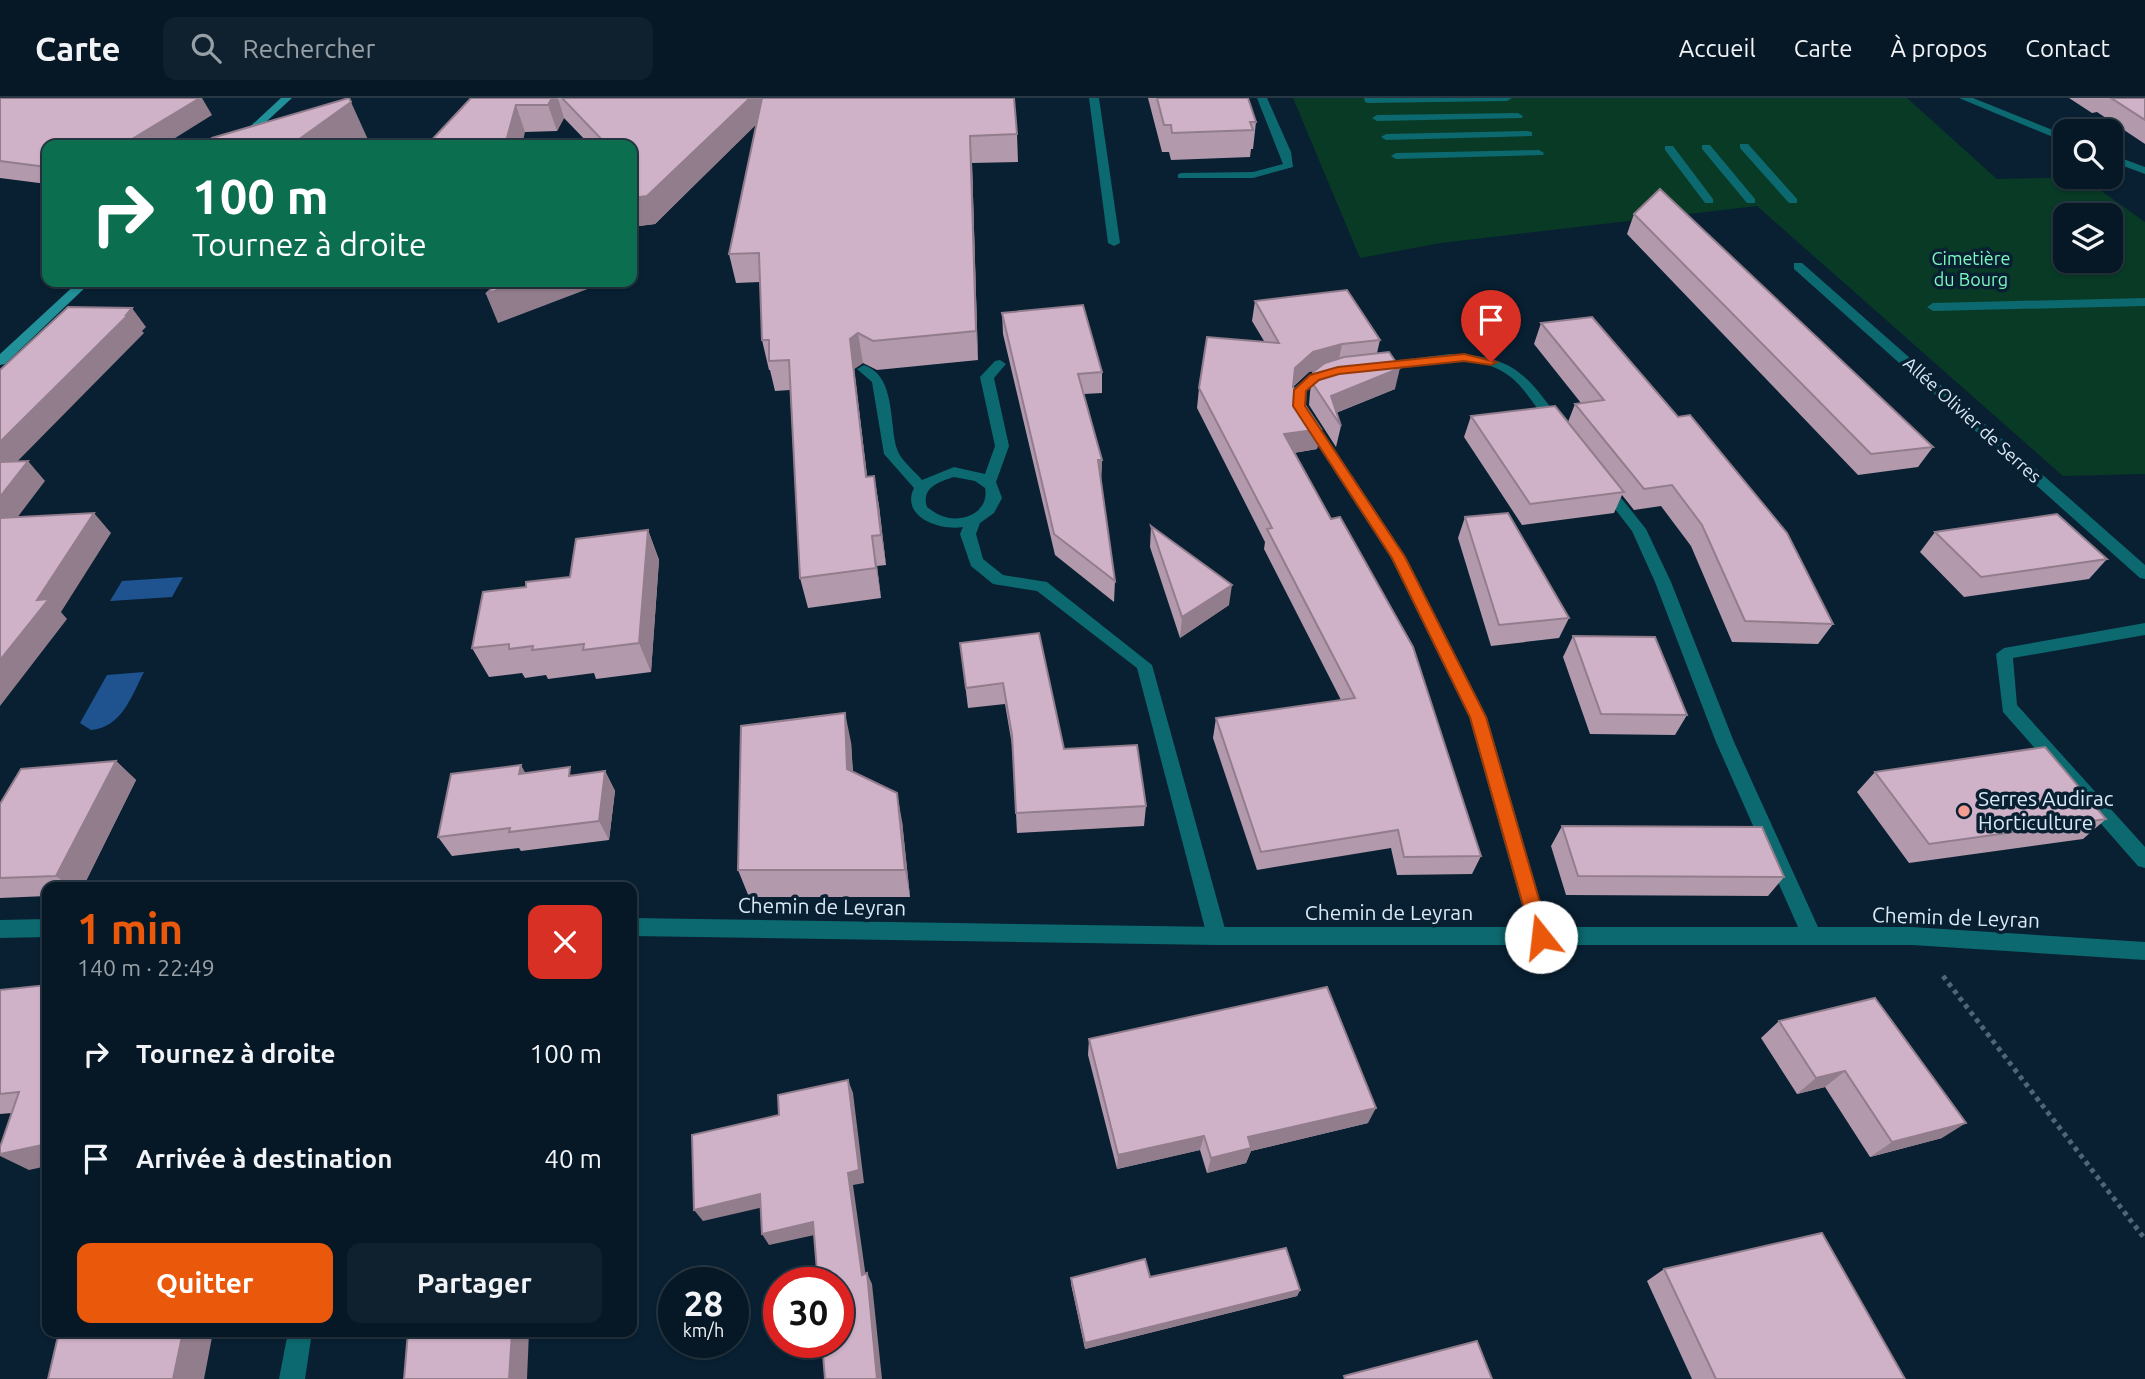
<!DOCTYPE html>
<html lang="fr">
<head>
<meta charset="utf-8">
<style>
  body { margin:0; font-family:Ubuntu,sans-serif; background:#0f212e; color:#f1f3f6; height:100vh; display:flex; flex-direction:column; font-size:26px; white-space:nowrap }
  * { box-sizing:border-box; margin:0 }
  p { font-size:23px; color:#98a0a7 }
  .icon { flex:none; width:38px; height:38px; fill:none; stroke:currentColor; stroke-width:2; stroke-linecap:round; stroke-linejoin:round }
  .map { position:relative; flex:1; overflow:hidden }
  .panel { position:absolute; left:42px; top:784px; width:595px; height:455px; display:flex; flex-direction:column; background:#061826; border-radius:14px; box-shadow:0 2px 5px #0004,0 0 0 2px #273743 }
  .panel>* { flex:none }
  .hud { position:absolute; left:42px; top:42px; width:595px; height:147px; border-radius:14px; box-shadow:0 2px 5px #0004,0 0 0 2px #273743; background:#0b6e4f; color:#fff; overflow:hidden }
  .tools { position:absolute; left:2053px; top:21px; display:grid; gap:14px }
  .tools a { display:grid; place-items:center; width:70px; height:70px; border-radius:14px; background:#061826; box-shadow:0 2px 5px #0004,0 0 0 2px #273743; font-size:35px }
  .speed { position:absolute; left:658px; top:1169px; display:flex; gap:14px; font-size:35px; font-weight:700; text-align:center }
  .speed>* { display:grid; place-content:center; width:91px; height:91px; border-radius:50%; background:#061826; box-shadow:0 2px 5px #0004,0 0 0 2px #273743; line-height:1 }
  .speed small { font-size:18px; font-weight:400 }
  .speed .limit { border:10px solid #d22; background:#fff; color:#111 }
  .pin { position:absolute; display:grid; place-items:center; width:60px; height:60px; color:#fff; margin:-72px -30px; border-radius:50% 50% 50% 0; rotate:-45deg; box-shadow:0 0 7px #0007 }
  .pin .icon { rotate:45deg }
  .me { position:absolute; width:77px; margin:-38px; rotate:344deg; stroke-linejoin:round; filter:drop-shadow(0 0 5px #0008) }
  .turn { display:flex; align-items:center; gap:24px; height:147px; padding:0 35px; font-size:32px }
  .turn .icon { width:91px; height:91px; stroke-width:2.5 }
  .turn b { display:block; font-size:49px; line-height:60px }
  .round { display:grid; place-items:center; flex:none; width:74px; height:74px; border-radius:14px; background:#0f212e }
  .headline { display:flex; align-items:center; justify-content:space-between; height:119px; padding:0 35px }
  h1 { font-size:42px; font-weight:700; line-height:52px; color:#ea580c }
  .action { display:flex; gap:14px; margin-top:auto; padding:14px 35px }
  .action a { flex:1; height:80px; border-radius:14px; background:#ea580c; color:#fff; font-size:28px; font-weight:700; line-height:80px; text-align:center }
  .action a+a { background:#0f212e; color:#f1f3f6 }
  ul { padding:0; list-style:none }
  li { display:flex; align-items:center; gap:21px; height:105px; padding:0 35px }
  li div { flex:1 }
  li b { display:block; font-size:26px }
  li em { font-style:normal }
  header { display:flex; align-items:center; gap:42px; box-sizing:border-box; height:98px; padding:0 35px; background:#061826; border-bottom:2px solid #273743 }
  header strong { font-size:33px }
  nav { display:flex; gap:38px; margin-inline-start:auto; font-size:24px }
  .search { width:490px; height:63px; background:#0f212e; display:flex; align-items:center; gap:18px; box-sizing:border-box; padding:0 24px; border-radius:14px; color:#98a0a7; font-size:26px }
  .map>svg:first-child { display:block }
</style>
</head>
<body>
<header>
<strong>Carte</strong>
<div class="search"><svg class="icon" aria-label="search" viewBox="0 0 24 24"><circle cx="10" cy="10" r="6"/><path d="M15 15l6 6"/></svg>Rechercher</div>
<nav><a>Accueil</a><a>Carte</a><a>À propos</a><a>Contact</a></nav>
</header>
<div class="map">
<svg width="2145" height="1281" viewBox="0 0 2145 1281">
  <rect width="100%" height="100%" fill="#082032"/>
  <path fill="#083a25" fill-rule="evenodd" d="M 1293,0 L 1907,0 L 1997,81 L 2082,79 L 2145,124 L 2145,376 L 2063,378 L 1757,108 L 1441,145 L 1360,160 ZM 2065,117 L 2110,117 L 2110,163 L 2065,163 Z"/>
  <path fill="#1f538f" d="M 183,479 L 172,499 L 110,503 L 122,483 Z
    M 144,574 C 131,599 122,629 91,632 L 80,625 L 107,577 Z"/>
  <g fill="none" stroke-linecap="round" stroke-linejoin="round">
    <path stroke="#506575" stroke-width="5" stroke-dasharray="4.5 4.5" stroke-linecap="butt" d="M 1943,878 L 2145,1141"/>
    <path fill="#0c696f" fill-rule="evenodd" d="M 1089,0 L 1099,0 L 1120,145 L 1114,148 L 1108,145 Z
      M 1364,0 L 1512,0 L 1507,3 L 1368,5 L 1365,4 Z
      M 1518,15 L 1523,18 L 1522,20 L 1377,23 L 1372,20 L 1377,17 Z
      M 1528,33 L 1532,34 L 1532,38 L 1386,42 L 1381,39 L 1386,36 Z
      M 1740,46 L 1748,46 L 1797,101 L 1797,105 L 1789,105 L 1740,50 Z
      M 1702,47 L 1710,47 L 1755,101 L 1755,105 L 1747,105 L 1702,51 Z
      M 1665,48 L 1673,48 L 1713,101 L 1713,105 L 1705,105 L 1665,52 Z
      M 1539,52 L 1544,55 L 1543,57 L 1396,61 L 1391,58 L 1396,55 Z
      M 2145,200 L 2145,208 L 1933,213 L 1927,209 L 1933,205 Z
      M 1000,262 L 1006,266 L 994,280 L 1009,348 L 996,384 L 1002,400 L 994,415 L 980,425 L 976,436 L 983,461 L 1003,477 L 1047,484 L 1152,567 L 1227,838 L 1224,844 L 1217,847 L 1210,844 L 1207,838 L 1137,570 L 1037,493 L 993,486 L 971,468 L 960,436 L 963,429 C 940,433 900,419 914,390 L 884,356 L 872,284 L 857,271 L 864,267 C 896,278 889,325 897,351 C 900,362 915,373 922,382 L 954,369 L 985,376 L 995,348 L 980,279 L 995,263 ZM 954,379 L 975,383 L 985,390 C 990,414 962,426 942,418 C 937,416 931,412 927,409 C 921,390 938,384 954,379 Z"/>
    <path fill="#0c696f" fill-rule="evenodd" d="M 1257,0 L 1267,0 L 1291,54 L 1293,69 L 1253,80 L 1178,80 L 1178,76 L 1182,75 L 1253,74 L 1283,66 Z
      M 1959,0 L 1973,0 L 2065,37 L 2065,44 Z
      M 2110,56 L 2145,69 L 2145,76 L 2110,63 Z
      M 1794,165 L 1802,165 L 2145,467 L 2145,481 L 2140,480 L 1794,171 Z
      M 1450,256 C 1515,257 1528,278 1564,328 L 1562,331 L 1552,331 C 1539,314 1528,294 1512,280 C 1476,250 1418,267 1376,273 L 1369,269 L 1376,265 Z
      M 1331,271 L 1338,275 L 1320,283 L 1307,293 L 1306,308 L 1406,459 L 1487,619 L 1548,829 L 1798,829 L 1716,644 L 1655,484 L 1632,433 L 1598,389 L 1605,384 L 1610,386 L 1646,431 L 1671,484 L 1734,644 L 1818,829 L 1912,829 L 2145,844 L 2145,862 L 1912,847 L 1217,847 L 632,838 L 632,820 L 1217,829 L 1528,829 L 1469,619 L 1391,460 L 1292,308 L 1295,289 L 1310,277 Z
      M 2145,525 L 2145,537 L 2013,560 L 2017,607 L 2145,749 L 2145,770 L 2138,768 L 2003,614 L 1996,556 L 2004,550 Z
      M 47,821 L 47,839 L 0,840 L 0,822 Z
      M 288,1234 L 312,1234 L 305,1281 L 279,1281 Z"/>
    <path fill="#219098" fill-rule="evenodd" d="M 281,0 L 292,0 L 241,47 L 230,47 Z
      M 78,184 L 91,184 L 5,266 L 0,267 L 0,256 Z"/>
  </g>
  <path fill="#b399ac" d="M 0,0 L 212,17 L 47,47 L 47,86 L 0,80 Z
    M 471,0 L 1014,0 L 1017,36 L 1018,64 L 972,65 L 978,262 L 877,272 L 863,265 L 854,271 L 867,379 L 874,378 L 879,408 L 886,467 L 877,468 L 881,500 L 808,510 L 800,480 L 790,292 L 775,293 L 770,272 L 769,272 L 762,242 L 760,184 L 736,185 L 729,156 L 757,25 L 655,126 L 639,128 L 632,149 L 632,47 L 590,47 L 564,20 L 557,33 L 525,34 Z
    M 1148,0 L 1248,0 L 1256,24 L 1253,51 L 1251,51 L 1250,59 L 1171,62 L 1169,54 L 1162,54 Z
    M 2069,0 L 2145,0 L 2145,46 L 2097,14 L 2092,15 Z
    M 1634,116 L 1933,349 L 1918,369 L 1858,377 L 1627,136 Z
    M 1255,203 L 1380,242 L 1377,255 L 1395,291 L 1336,315 L 1341,328 L 1336,349 L 1309,307 L 1310,294 L 1314,273 L 1309,274 L 1293,289 L 1321,331 L 1317,351 L 1294,355 L 1481,758 L 1472,776 L 1397,777 L 1391,750 L 1257,772 L 1213,640 L 1216,620 L 1341,602 L 1264,451 L 1265,444 L 1197,310 L 1199,290 L 1264,243 L 1252,223 Z
    M 1002,215 L 1102,274 L 1102,295 L 1084,296 L 1102,362 L 1101,382 L 1115,483 L 1114,504 L 1055,457 L 1003,236 Z
    M 1541,225 L 1833,526 L 1818,546 L 1732,544 L 1691,448 L 1661,408 L 1634,412 L 1622,397 L 1614,415 L 1522,427 L 1464,339 L 1471,318 L 1568,324 L 1575,306 L 1581,305 L 1534,246 Z
    M 1465,419 L 1569,520 L 1559,540 L 1491,548 L 1458,440 Z
    M 1151,428 L 1229,507 L 1180,540 L 1150,449 Z
    M 648,432 L 659,462 L 651,574 L 596,581 L 594,575 L 548,581 L 546,577 L 525,580 L 522,575 L 489,579 L 472,550 L 526,489 L 570,479 Z
    M 1935,434 L 2107,461 L 2089,481 L 1964,499 L 1920,454 Z
    M 1039,535 L 1064,651 L 1146,708 L 1144,728 L 1017,735 L 1013,653 L 1005,606 L 968,610 L 960,545 Z
    M 1573,538 L 1687,617 L 1675,637 L 1590,636 L 1563,559 Z
    M 851,644 L 853,674 L 902,723 L 910,799 L 749,799 L 738,772 Z
    M 116,663 L 136,682 L 83,789 L 47,789 L 47,798 L 0,800 L 0,706 Z
    M 605,673 L 615,693 L 609,742 L 521,753 L 519,750 L 452,758 L 438,739 L 525,675 L 574,677 Z
    M 1875,674 L 2106,721 L 2083,741 L 1909,765 L 1857,694 Z
    M 1562,728 L 1784,779 L 1768,798 L 1566,797 L 1551,748 Z
    M 47,887 L 29,1072 L 12,1015 L 0,1016 L 0,892 Z
    M 1779,923 L 1942,1040 L 1870,1059 L 1825,989 L 1797,996 L 1761,940 Z
    M 1089,941 L 1368,1025 L 1251,1053 L 1246,1065 L 1207,1075 L 1200,1052 L 1117,1071 L 1088,957 Z
    M 1664,1171 L 1905,1281 L 1692,1281 L 1647,1183 Z
    M 1150,1179 L 1300,1192 L 1297,1198 L 1085,1251 L 1071,1186 L 1071,1180 Z"/>
  <path fill="#927d8c" d="M 200,0 L 202,0 L 212,17 L 164,47 L 122,47 Z
    M 552,0 L 558,0 L 564,20 L 557,33 L 548,7 Z
    M 750,0 L 768,0 L 771,12 L 655,126 L 639,128 L 632,149 L 632,100 Z
    M 351,4 L 370,46 L 369,47 L 291,47 Z
    M 516,7 L 525,34 L 522,47 L 505,47 Z
    M 970,38 L 972,65 L 978,262 L 976,233 Z
    M 519,184 L 606,184 L 498,225 L 486,196 Z
    M 132,210 L 146,229 L 142,233 L 144,235 L 0,381 L 0,344 Z
    M 858,235 L 863,265 L 854,271 L 871,409 L 866,379 L 850,241 Z
    M 1342,246 L 1338,266 L 1309,274 L 1291,290 L 1295,270 L 1313,254 Z
    M 1400,270 L 1395,291 L 1333,316 L 1331,298 Z
    M 1321,331 L 1317,351 L 1280,357 L 1284,336 Z
    M 1098,362 L 1102,362 L 1101,383 Z
    M 28,363 L 45,383 L 1,441 L 0,440 L 0,399 Z
    M 874,378 L 879,408 L 886,467 L 881,437 Z
    M 94,415 L 111,435 L 61,514 L 67,521 L 0,608 L 0,562 L 37,502 Z
    M 648,432 L 659,462 L 651,574 L 639,545 Z
    M 872,438 L 877,468 L 881,500 L 876,470 Z
    M 1232,487 L 1229,507 L 1180,540 L 1182,519 Z
    M 845,615 L 851,644 L 854,699 L 847,671 Z
    M 116,663 L 136,682 L 83,789 L 70,789 L 56,778 Z
    M 521,667 L 532,687 L 519,676 Z
    M 605,673 L 615,693 L 609,742 L 599,723 Z
    M 897,695 L 902,723 L 910,799 L 905,772 Z
    M 1845,973 L 1825,989 L 1797,996 L 1816,980 Z
    M 848,982 L 853,995 L 864,1085 L 853,1087 L 867,1187 L 862,1177 L 848,1075 Z
    M 1376,1010 L 1368,1025 L 1251,1053 L 1246,1065 L 1207,1075 L 1211,1060 L 1248,1039 Z
    M 1966,1025 L 1942,1040 L 1870,1059 L 1892,1044 Z
    M 1204,1038 L 1200,1052 L 1117,1071 L 1118,1057 Z
    M 47,1046 L 47,1068 L 29,1072 L 0,1058 L 0,1056 Z
    M 760,1096 L 768,1108 L 703,1123 L 694,1112 Z
    M 813,1124 L 819,1136 L 769,1147 L 762,1136 Z
    M 867,1175 L 872,1186 L 882,1281 L 877,1281 Z
    M 1300,1192 L 1297,1198 L 1085,1251 L 1085,1245 Z
    M 183,1234 L 213,1234 L 204,1281 L 173,1281 Z
    M 512,1234 L 529,1234 L 527,1281 L 509,1281 Z"/>
  <path fill="#d0b2c8" stroke="#927d8c" stroke-width="2" d="M 0,0 L 200,0 L 122,47 L 47,47 L 47,69 L 0,63 Z
    M 349,0 L 351,4 L 291,47 L 203,47 L 212,40 Z
    M 471,0 L 552,0 L 548,7 L 516,7 L 505,47 L 427,47 Z
    M 562,0 L 750,0 L 647,98 L 632,100 L 632,47 L 607,47 Z
    M 762,0 L 1014,0 L 1017,36 L 970,38 L 976,233 L 873,243 L 858,235 L 850,241 L 866,379 L 874,378 L 881,437 L 872,438 L 876,470 L 800,480 L 789,262 L 769,263 L 769,242 L 762,242 L 759,155 L 729,156 Z
    M 1157,0 L 1248,0 L 1256,24 L 1250,24 L 1253,32 L 1172,35 L 1171,27 L 1164,27 Z
    M 2111,0 L 2145,0 L 2145,22 Z
    M 1660,91 L 1933,349 L 1871,356 L 1634,116 Z
    M 498,184 L 519,184 L 486,196 Z
    M 1347,192 L 1380,242 L 1342,246 L 1313,254 L 1295,270 L 1293,289 L 1321,331 L 1284,336 L 1331,421 L 1340,419 L 1413,549 L 1481,758 L 1404,759 L 1398,732 L 1261,754 L 1216,620 L 1355,600 L 1267,431 L 1272,430 L 1199,290 L 1207,239 L 1279,245 L 1255,203 Z
    M 1083,207 L 1102,274 L 1078,276 L 1102,362 L 1098,362 L 1115,483 L 1054,436 L 1002,215 Z
    M 68,209 L 132,210 L 127,216 L 130,215 L 0,344 L 0,272 Z
    M 1592,219 L 1678,319 L 1690,317 L 1787,435 L 1833,526 L 1745,523 L 1702,427 L 1672,387 L 1644,391 L 1575,306 L 1604,302 L 1541,225 Z
    M 1389,254 L 1400,270 L 1331,298 L 1341,328 L 1313,286 L 1313,274 L 1325,265 L 1344,259 Z
    M 1555,308 L 1624,394 L 1530,406 L 1471,318 Z
    M 28,363 L 0,399 L 0,364 Z
    M 94,415 L 37,502 L 49,501 L 0,562 L 0,420 Z
    M 1508,415 L 1569,520 L 1499,527 L 1465,419 Z
    M 2057,416 L 2107,461 L 1981,479 L 1935,434 Z
    M 1151,428 L 1232,487 L 1182,519 Z
    M 648,432 L 639,545 L 583,552 L 584,546 L 532,552 L 533,548 L 509,551 L 509,546 L 472,550 L 483,494 L 526,489 L 526,484 L 570,479 L 576,441 Z
    M 1039,535 L 1064,651 L 1137,647 L 1146,708 L 1016,715 L 1012,637 L 1003,585 L 966,590 L 960,545 Z
    M 1573,538 L 1655,539 L 1687,617 L 1601,616 Z
    M 845,615 L 847,671 L 897,695 L 905,772 L 738,772 L 741,628 Z
    M 2045,649 L 2106,721 L 1929,746 L 1875,674 Z
    M 116,663 L 56,778 L 0,780 L 0,706 L 21,671 Z
    M 521,667 L 519,676 L 570,669 L 569,678 L 605,673 L 599,723 L 509,734 L 510,730 L 438,739 L 451,676 Z
    M 1562,728 L 1762,729 L 1784,779 L 1578,778 Z
    M 47,887 L 47,1046 L 0,1056 L 0,1049 L 19,994 L 0,996 L 0,892 Z
    M 1327,889 L 1376,1010 L 1248,1039 L 1251,1050 L 1211,1060 L 1204,1038 L 1118,1057 L 1089,941 Z
    M 1875,900 L 1966,1025 L 1892,1044 L 1845,973 L 1816,980 L 1779,923 Z
    M 848,982 L 859,1072 L 848,1075 L 862,1177 L 867,1175 L 877,1281 L 825,1281 L 822,1244 L 838,1244 L 838,1185 L 818,1185 L 813,1124 L 762,1136 L 760,1096 L 694,1112 L 692,1037 L 779,1017 L 778,997 Z
    M 1822,1135 L 1905,1281 L 1716,1281 L 1664,1171 Z
    M 1286,1150 L 1300,1192 L 1085,1245 L 1071,1180 L 1145,1161 L 1150,1179 Z
    M 59,1234 L 183,1234 L 173,1281 L 48,1281 Z
    M 408,1234 L 512,1234 L 509,1281 L 404,1281 Z
    M 1477,1243 L 1492,1281 L 1345,1281 L 1344,1278 Z"/>
  <path fill="#ea580c" stroke="#983908" stroke-width="2" d="M 1464,256 L 1497,264 L 1491,267 L 1464,263 L 1339,276 L 1319,282 L 1306,293 L 1305,308 L 1405,459 L 1486,619 L 1550,839 L 1547,844 L 1541,847 L 1534,844 L 1532,839 L 1470,619 L 1392,460 L 1293,308 L 1294,292 L 1310,277 L 1338,269 Z"/>
  <circle fill="#f59c92" stroke="#082032" stroke-width="2.5" cx="1964" cy="713" r="7"/>
  <g text-anchor="middle" stroke-width="7" stroke-linejoin="round" paint-order="stroke">
    <g font-size="18" fill="#7cf9bb" stroke="#082032">
      <text x="1971" y="167">Cimetière<tspan x="1971" dy="21">du Bourg</tspan></text>
    </g>
    <g font-size="18" fill="#dae9f5" stroke="#082032">
      <text transform="translate(1972 322) rotate(42)" y="6">Allée Olivier de Serres</text>
    </g>
    <g font-size="21" fill="#dae9f5" stroke="#082032" text-anchor="start">
      <text x="1978" y="708">Serres Audirac<tspan x="1978" dy="24">Horticulture</tspan></text>
    </g>
    <g font-size="21" fill="#dae9f5" stroke="#082032">
      <text transform="translate(822 809) rotate(1)" y="7">Chemin de Leyran</text>
      <text x="1389" y="822">Chemin de Leyran</text>
      <text transform="translate(1956 820) rotate(2)" y="7">Chemin de Leyran</text>
    </g>
  </g>
</svg>
<div class="tools">
<a><svg class="icon" aria-label="search" viewBox="0 0 24 24"><circle cx="10" cy="10" r="6"/><path d="M15 15l6 6"/></svg></a>
<a><svg class="icon" aria-label="layers" viewBox="0 0 24 24"><path d="M12 4l9 5-9 5-9-5zM3 14l9 5 9-5"/></svg></a>
</div>
<div class="speed"><div>28<small>km/h</small></div><div class="limit">30</div></div>
<div class="pin" style="left:1491px;top:264px;background:#d93025"><svg class="icon" aria-label="arrive" viewBox="0 0 24 24"><path d="M6 21V4h12l-3 4 3 4H6"/></svg></div>
<svg class="me" style="left:1541px;top:839px" viewBox="-20 -20 40 40"><circle r="19" fill="#fff"/><path d="M0-13L10 11 0 6-10 11z" fill="#ea580c"/></svg>
<div class="hud">
<div class="turn"><svg class="icon" aria-label="right" viewBox="0 0 24 24"><path d="M7 20v-9h11M14 6l5 5-5 5"/></svg><div><b>100 m</b>Tournez à droite</div></div>
</div>
<section class="panel">
<div class="headline"><div><h1>1 min</h1><p>140 m · 22:49</p></div><a class="round" style="background:#d93025;color:#fff"><svg class="icon" aria-label="close" viewBox="0 0 24 24"><path d="M6 6l12 12M18 6L6 18"/></svg></a></div>
<ul>
<li><svg class="icon" aria-label="right" viewBox="0 0 24 24"><path d="M7 20v-9h11M14 6l5 5-5 5"/></svg><div><b>Tournez à droite</b></div><em>100 m</em></li>
<li><svg class="icon" aria-label="arrive" viewBox="0 0 24 24"><path d="M6 21V4h12l-3 4 3 4H6"/></svg><div><b>Arrivée à destination</b></div><em>40 m</em></li>
</ul>
<div class="action"><a>Quitter</a><a>Partager</a></div>
</section>
</div>
</body>
</html>
